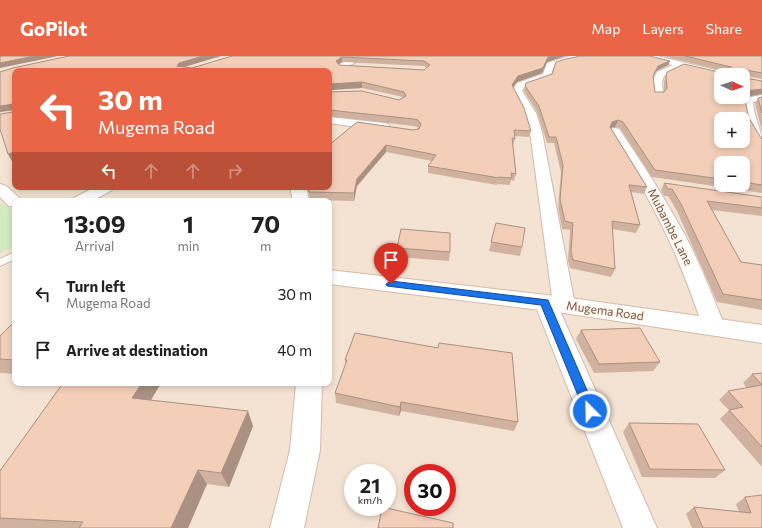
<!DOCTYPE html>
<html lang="en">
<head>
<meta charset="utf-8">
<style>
  body { margin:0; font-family:Commissioner,sans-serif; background:#f6f6f6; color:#222; height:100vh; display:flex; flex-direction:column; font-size:15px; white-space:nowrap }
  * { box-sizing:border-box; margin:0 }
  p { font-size:13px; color:#767676 }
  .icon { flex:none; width:22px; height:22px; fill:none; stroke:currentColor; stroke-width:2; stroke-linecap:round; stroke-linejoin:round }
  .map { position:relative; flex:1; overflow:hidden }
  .details { position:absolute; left:12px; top:142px; width:320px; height:188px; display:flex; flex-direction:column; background:#fff; border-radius:8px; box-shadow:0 2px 6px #0003 }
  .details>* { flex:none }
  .guide { position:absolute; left:12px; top:12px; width:320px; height:122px; border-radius:8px; box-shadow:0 2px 6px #0003; background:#e96546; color:#fff; overflow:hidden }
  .needle { width:26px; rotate:93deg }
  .tools { position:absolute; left:714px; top:12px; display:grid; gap:8px }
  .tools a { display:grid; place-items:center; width:36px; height:36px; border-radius:8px; background:#fff; box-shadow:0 2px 6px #0003; font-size:20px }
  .speed { position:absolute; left:344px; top:408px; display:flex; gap:8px; font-size:20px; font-weight:700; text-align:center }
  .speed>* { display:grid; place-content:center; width:52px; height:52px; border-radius:50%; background:#fff; box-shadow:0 2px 6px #0003; line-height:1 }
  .speed small { font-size:10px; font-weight:400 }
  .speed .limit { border:6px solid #d22; background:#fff; color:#111 }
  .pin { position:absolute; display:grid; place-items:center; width:34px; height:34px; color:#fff; margin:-41px -17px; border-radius:50% 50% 50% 0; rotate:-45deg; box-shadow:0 0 4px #0007 }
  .pin .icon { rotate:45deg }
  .me { position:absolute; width:44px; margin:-22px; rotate:337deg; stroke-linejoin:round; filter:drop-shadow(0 0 3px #0008) }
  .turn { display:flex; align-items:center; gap:14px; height:84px; padding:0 20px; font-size:18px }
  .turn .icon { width:52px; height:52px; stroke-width:2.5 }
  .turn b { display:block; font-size:28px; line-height:34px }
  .lanes { display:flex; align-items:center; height:38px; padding:0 20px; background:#0003; justify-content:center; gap:20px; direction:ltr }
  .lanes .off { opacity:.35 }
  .eta { display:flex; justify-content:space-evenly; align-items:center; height:68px; text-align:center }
  .eta b { font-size:24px; font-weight:700; line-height:28px }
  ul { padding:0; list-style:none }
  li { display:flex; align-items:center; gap:12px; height:56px; padding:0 20px }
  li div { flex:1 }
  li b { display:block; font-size:15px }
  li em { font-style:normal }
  header { display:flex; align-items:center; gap:24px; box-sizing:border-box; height:56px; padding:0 20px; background:#e96546; color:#fff }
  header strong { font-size:19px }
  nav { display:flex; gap:22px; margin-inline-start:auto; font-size:14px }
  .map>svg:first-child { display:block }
</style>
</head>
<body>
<header>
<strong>GoPilot</strong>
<nav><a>Map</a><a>Layers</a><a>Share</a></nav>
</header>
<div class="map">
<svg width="762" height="472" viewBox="0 0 762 472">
  <rect width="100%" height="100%" fill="#fdf2e3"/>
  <path fill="#f4e3d2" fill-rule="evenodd" d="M 0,0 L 762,0 L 762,472 L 0,472 ZM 15,15 L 329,15 L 329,131 L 15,131 ZM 721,19 L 743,19 L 743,41 L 721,41 ZM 721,63 L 743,63 L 743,85 L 721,85 ZM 721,107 L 743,107 L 743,129 L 721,129 ZM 15,145 L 329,145 L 329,327 L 15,327 ZM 353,417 L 387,417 L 387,451 L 353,451 ZM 413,417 L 447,417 L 447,451 L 413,451 Z"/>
  <path fill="#d4eac2" d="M 0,147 L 15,155 L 15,190 L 0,197 Z"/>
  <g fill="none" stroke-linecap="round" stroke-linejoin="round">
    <defs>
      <path id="lane" d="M 15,196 L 15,203 L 0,210 L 0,203 Z"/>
      <path id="street" d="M 357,0 L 368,0 L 332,18 L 329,19 L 329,15 L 325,15 Z
        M 570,0 L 585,0 L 584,2 L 564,6 L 554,10 L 550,22 L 524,31 L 522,35 L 536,57 L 542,76 L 575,249 L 572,254 L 564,257 L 560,255 L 657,472 L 623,472 L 534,246 L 537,241 L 545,239 L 552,241 L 530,76 L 524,57 L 512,35 L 517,27 L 543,18 L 547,7 Z
        M 679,6 L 682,7 L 683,9 L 682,11 L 664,20 L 662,26 L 663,38 L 662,40 L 654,40 L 652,26 L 657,16 Z
        M 762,39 L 762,45 L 753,46 C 754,63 762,72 762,89 L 758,88 C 748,74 743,61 743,44 L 744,42 Z
        M 329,61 L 384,67 L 388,68 L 390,71 L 388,74 L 384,75 L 329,67 Z
        M 615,72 L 619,73 C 643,108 666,144 686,181 C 701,210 713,241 725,271 L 722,277 L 714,279 L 706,277 L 703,271 C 692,240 681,209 667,180 C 650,144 630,110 609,76 L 611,73 Z
        M 95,131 L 115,131 L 112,134 L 92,145 L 72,145 L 74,142 Z
        M 290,131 L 306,131 L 309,145 L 293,145 Z
        M 296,327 L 322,327 L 320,394 L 304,472 L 270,472 L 290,394 Z"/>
      <path id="secondary" d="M 643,0 L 657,0 L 728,17 L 730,19 L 721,19 L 721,21 L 644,2 Z
        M 0,128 L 6,130 L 23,145 L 15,145 L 15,151 L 9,150 L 0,141 Z
        M 329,214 L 564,241 L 762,269 L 762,287 L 564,257 L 329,228 Z"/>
    </defs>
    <use href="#lane" stroke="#d0bbad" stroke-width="2"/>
    <use href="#street" stroke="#d0bbad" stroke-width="2"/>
    <use href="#secondary" stroke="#d3bbaa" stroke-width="2"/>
    <use href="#lane" fill="#fff" fill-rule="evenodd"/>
    <use href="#street" fill="#fff" fill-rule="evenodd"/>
    <use href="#secondary" fill="#fff" fill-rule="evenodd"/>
  </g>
  <path fill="#d1b2a0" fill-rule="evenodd" d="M 69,0 L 221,0 L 183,11 L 192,12 L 232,0 L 565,0 L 547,6 L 542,17 L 517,26 L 513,31 L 524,52 L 531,75 L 529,81 L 514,80 L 515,83 L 513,89 L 516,118 L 514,125 L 511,124 L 510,129 L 497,128 L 497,129 L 428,117 L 428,110 L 432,105 L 386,96 L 357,130 L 354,145 L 310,144 L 308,131 L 329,131 L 329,89 L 357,66 L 413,74 L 419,72 L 417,71 L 413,70 L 329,60 L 329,36 L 362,35 L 399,44 L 403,41 L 362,32 L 329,34 L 329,15 L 15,15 L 15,104 L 12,105 L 8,98 L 0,73 L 0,59 L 13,56 L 13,54 L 0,56 L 0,16 L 13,12 ZM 342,6 L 424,10 L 427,12 L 424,14 L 339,9 L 338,8 Z
    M 663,0 L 762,0 L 762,23 L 744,19 L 745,22 L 762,25 L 762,38 L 745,40 L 745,45 L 749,62 L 761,82 L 762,83 L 762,137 L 652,121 L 620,72 L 615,71 L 611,72 L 647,131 L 644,138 L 631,136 L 640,169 L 636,177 L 612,173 L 615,213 L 611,221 L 570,212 L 568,204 L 570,174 L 562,173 L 558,151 L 561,116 L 554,87 L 547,87 L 537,56 L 524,35 L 525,30 L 552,18 L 670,5 L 668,9 L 656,15 L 653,21 L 655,36 L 664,36 L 664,26 L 667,16 L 723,17 L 728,16 ZM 721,107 L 743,107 L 743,129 L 721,129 Z
    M 762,41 L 762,76 L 755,47 L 758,42 Z
    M 664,127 L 762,141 L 762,160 L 712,154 L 741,206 L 762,209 L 762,254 L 717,246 L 677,155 L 668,140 L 664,140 L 661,134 Z
    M 496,167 L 522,191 L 520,200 L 489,195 Z
    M 397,192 L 450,196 L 449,205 L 397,201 Z
    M 15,265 L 15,318 L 0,317 L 0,280 Z
    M 581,274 L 660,306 L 653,315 L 594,317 L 576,283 Z
    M 355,277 L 518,366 L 514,375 L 401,355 L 399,360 L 336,347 L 335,337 L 345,310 L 345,304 Z
    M 762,317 L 762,411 L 720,363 L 729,354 L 719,344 L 728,335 L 747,332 L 743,327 L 752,318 Z
    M 63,327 L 161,327 L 151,344 L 253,370 L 229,431 L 207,428 L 188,472 L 0,472 L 0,415 Z
    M 629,367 L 725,414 L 715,422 L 642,421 L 623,376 Z
    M 745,441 L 762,472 L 692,472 L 686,458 L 694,451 L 739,456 L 736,448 Z"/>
  <path fill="#aa9182" d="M 34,0 L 58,0 L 0,12 L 0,7 Z
    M 203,0 L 221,0 L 181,12 L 177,10 L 179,7 Z
    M 551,0 L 565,0 L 547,6 L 542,17 L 517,26 L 511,34 L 512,29 L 518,20 L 548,1 Z
    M 342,1 L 342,6 L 337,9 L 336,5 Z
    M 670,5 L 668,9 L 656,15 L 651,25 L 658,10 Z
    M 362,26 L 362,32 L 329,34 L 329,28 Z
    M 762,33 L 762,38 L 744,41 L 747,35 Z
    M 13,48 L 15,54 L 0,56 L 0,50 Z
    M 618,64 L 615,71 L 610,72 L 608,77 L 612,66 Z
    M 386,89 L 386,96 L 357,130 L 354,145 L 354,137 L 357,123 Z
    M 15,96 L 15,104 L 12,105 L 8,98 Z
    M 142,327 L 161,327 L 143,357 L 132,342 Z
    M 401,346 L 401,355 L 399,360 L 400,351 Z
    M 248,355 L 253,370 L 229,431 L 221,417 Z
    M 198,414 L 207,428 L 188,472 L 171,472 Z"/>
  <path fill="#f3cfba" stroke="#aa9182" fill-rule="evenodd" d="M 0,0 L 34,0 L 0,7 Z
    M 69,0 L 203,0 L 179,7 L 177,10 L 192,12 L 232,0 L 551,0 L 548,1 L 543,12 L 518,20 L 512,29 L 524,52 L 531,75 L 514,74 L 515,83 L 512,82 L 516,118 L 511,117 L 512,122 L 499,121 L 499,122 L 428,110 L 436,99 L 386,89 L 357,123 L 354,137 L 309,136 L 308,131 L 329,131 L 329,89 L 357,66 L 413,74 L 419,73 L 421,68 L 418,64 L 414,63 L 329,54 L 329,36 L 362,35 L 399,44 L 406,40 L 404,36 L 362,26 L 329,28 L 329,15 L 15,15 L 15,96 L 8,98 L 0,73 L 0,58 L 13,56 L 13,48 L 0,50 L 0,16 L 13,12 ZM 342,1 L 424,5 L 430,9 L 424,14 L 339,9 L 336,5 Z
    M 580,0 L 650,0 L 670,5 L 658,10 L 653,20 L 655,36 L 664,36 L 667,32 L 666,21 L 667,16 L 684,8 L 723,17 L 725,16 L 733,16 L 734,14 L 731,11 L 685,0 L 762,0 L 762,17 L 746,14 L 744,15 L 745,22 L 762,25 L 762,33 L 747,35 L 745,39 L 745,45 L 749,62 L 761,82 L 762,83 L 762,129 L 743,126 L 743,107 L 721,107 L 721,123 L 655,114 L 623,66 L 618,64 L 612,66 L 610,71 L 647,131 L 629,129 L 640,169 L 612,165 L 615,213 L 573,204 L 571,196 L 573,167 L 565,165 L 560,144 L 563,109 L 556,81 L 549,81 L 539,50 L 525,30 L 526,27 L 552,18 L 556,6 L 566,3 ZM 721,19 L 743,19 L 743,41 L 721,41 ZM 721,63 L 743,63 L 743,85 L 721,85 Z
    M 762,41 L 762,57 L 758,42 Z
    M 664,127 L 762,141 L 762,152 L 707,145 L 741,206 L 762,209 L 762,244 L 723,238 L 681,148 L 672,133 L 668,133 Z
    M 496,167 L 525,172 L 522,191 L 491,186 Z
    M 401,173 L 450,177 L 450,196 L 397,192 Z
    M 15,265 L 15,304 L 0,303 L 0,280 Z
    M 640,272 L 660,306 L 599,308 L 581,274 Z
    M 355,277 L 438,292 L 439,287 L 512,297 L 518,366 L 401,346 L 400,351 L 335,337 L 347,304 L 345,304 Z
    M 762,317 L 762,329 L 752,318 Z
    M 63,327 L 142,327 L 132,342 L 248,355 L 221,417 L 198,414 L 171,472 L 79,472 L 83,466 L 0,462 L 0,415 Z
    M 762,329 L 762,391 L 729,354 L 743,351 L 728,335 Z
    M 629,367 L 698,368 L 725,414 L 650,413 Z
    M 762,439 L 762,472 L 703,472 L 694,451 L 751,457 L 745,441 Z
    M 382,451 L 453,467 L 453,472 L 378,472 Z"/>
  <path fill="#1a73e8" stroke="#114b97" d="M 391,225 L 548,244 L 596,355 L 594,359 L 590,360 L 586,359 L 541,249 L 387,230 L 386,228 Z"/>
  <g text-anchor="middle" stroke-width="3" stroke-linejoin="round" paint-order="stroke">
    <g font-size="12" fill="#755749" stroke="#fff6ea">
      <text transform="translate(670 171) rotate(63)" y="4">Mubambe Lane</text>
      <text transform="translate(605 255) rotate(8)" y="4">Mugema Road</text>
    </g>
  </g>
</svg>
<div class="tools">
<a><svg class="needle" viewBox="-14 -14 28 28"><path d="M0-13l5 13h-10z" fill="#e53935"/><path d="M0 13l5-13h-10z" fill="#767676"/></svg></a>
<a>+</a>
<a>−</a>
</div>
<div class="speed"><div>21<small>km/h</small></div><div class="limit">30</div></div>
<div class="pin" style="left:391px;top:228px;background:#d93025"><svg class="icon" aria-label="arrive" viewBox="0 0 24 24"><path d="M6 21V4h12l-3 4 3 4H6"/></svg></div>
<svg class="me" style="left:590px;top:355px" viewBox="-20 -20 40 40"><circle r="17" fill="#1a73e8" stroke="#fff" stroke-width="3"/><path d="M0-11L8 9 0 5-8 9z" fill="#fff"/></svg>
<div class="guide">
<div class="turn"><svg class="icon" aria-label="left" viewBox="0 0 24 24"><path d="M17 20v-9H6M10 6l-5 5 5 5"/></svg><div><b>30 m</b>Mugema Road</div></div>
<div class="lanes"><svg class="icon" aria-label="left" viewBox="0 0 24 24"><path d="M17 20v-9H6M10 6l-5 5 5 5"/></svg><svg class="icon off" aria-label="ahead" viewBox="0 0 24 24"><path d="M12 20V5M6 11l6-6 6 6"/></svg><svg class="icon off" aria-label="ahead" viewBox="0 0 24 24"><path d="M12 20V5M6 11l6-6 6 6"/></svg><svg class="icon off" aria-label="right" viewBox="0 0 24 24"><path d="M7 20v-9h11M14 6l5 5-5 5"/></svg></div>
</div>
<section class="details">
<div class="eta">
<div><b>13:09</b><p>Arrival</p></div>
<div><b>1</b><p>min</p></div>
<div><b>70</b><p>m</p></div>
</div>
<ul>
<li><svg class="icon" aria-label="left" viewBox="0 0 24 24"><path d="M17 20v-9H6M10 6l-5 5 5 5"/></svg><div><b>Turn left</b><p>Mugema Road</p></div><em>30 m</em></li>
<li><svg class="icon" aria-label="arrive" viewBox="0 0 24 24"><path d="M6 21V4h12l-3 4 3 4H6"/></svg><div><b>Arrive at destination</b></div><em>40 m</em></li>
</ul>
</section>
</div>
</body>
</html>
